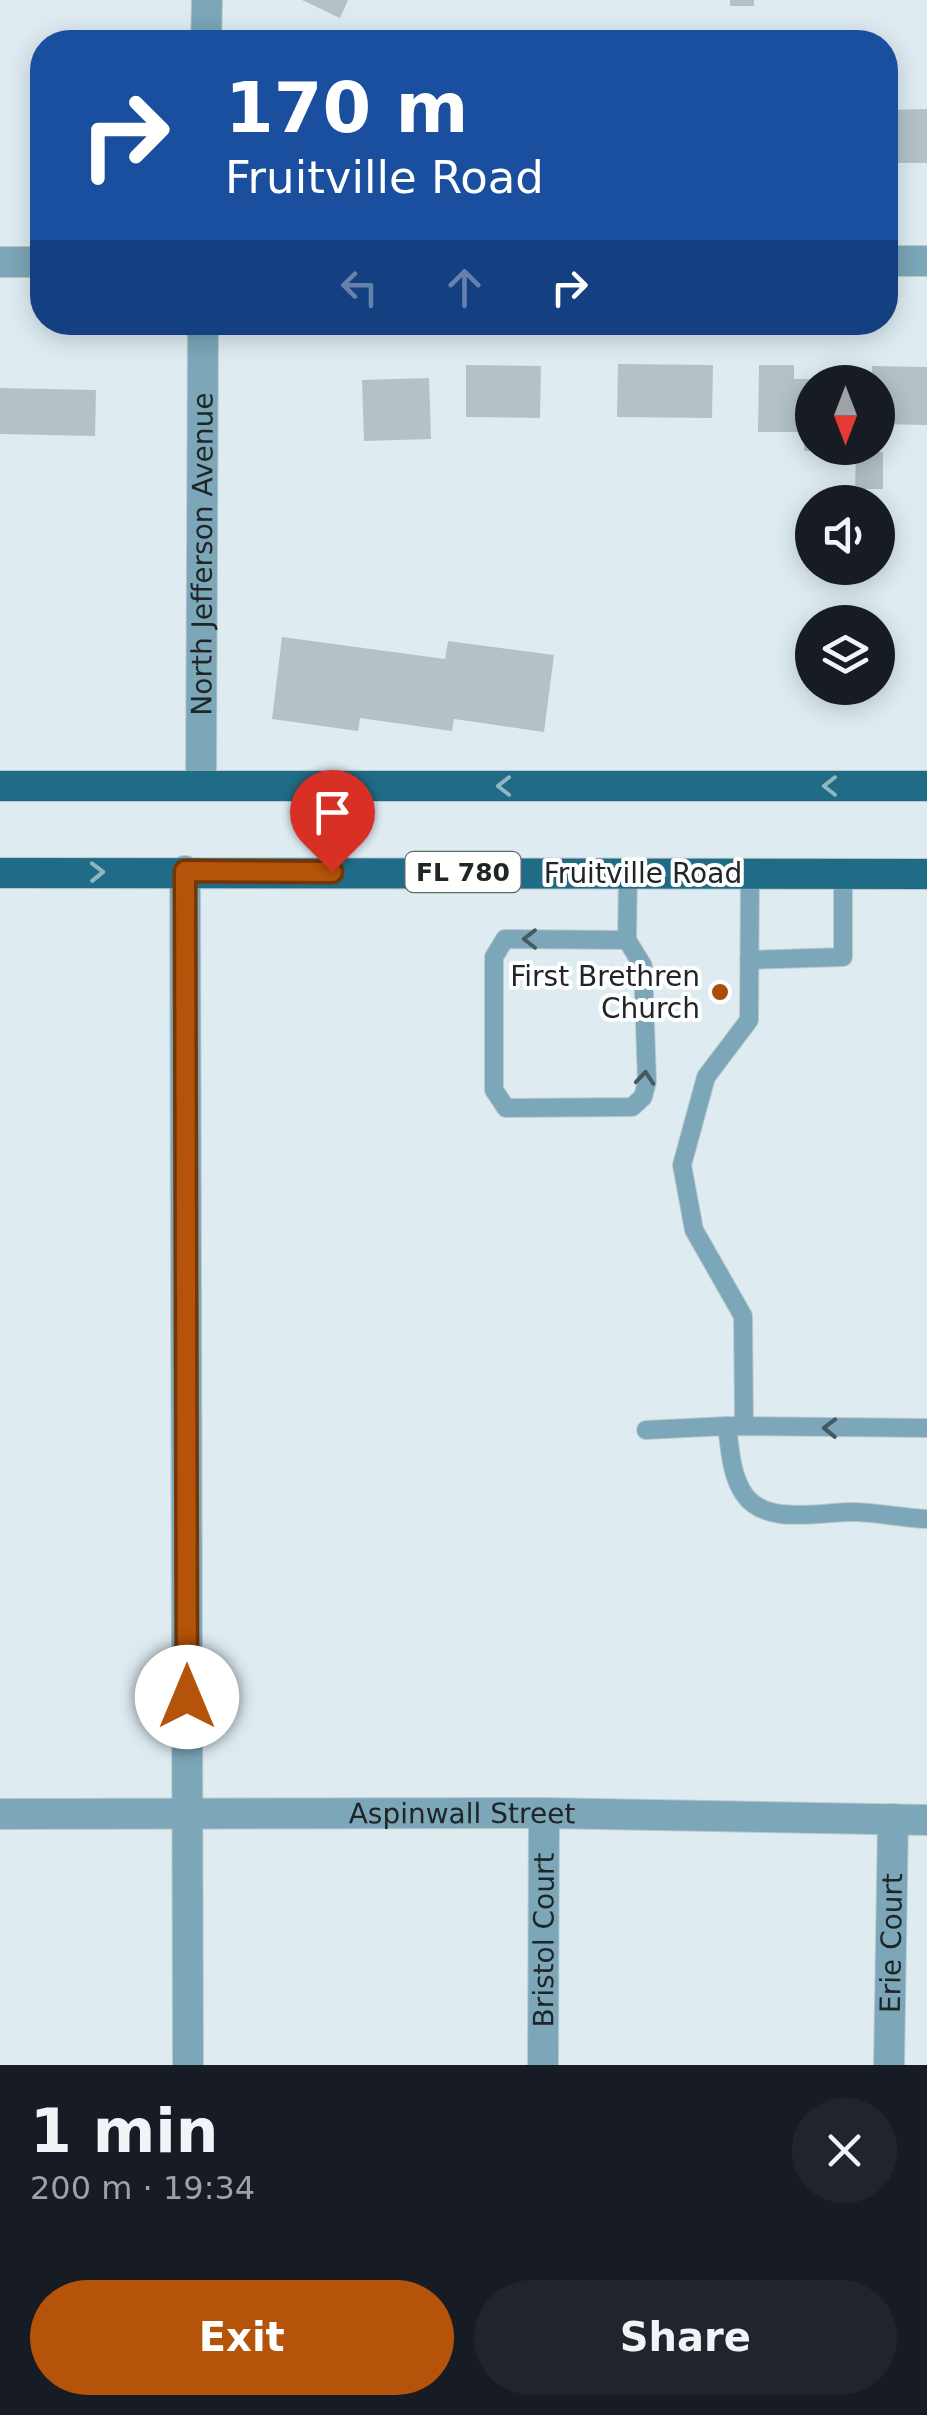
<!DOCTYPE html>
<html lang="en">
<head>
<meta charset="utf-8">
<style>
  body { margin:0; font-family:"DejaVu Sans",sans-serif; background:#20242c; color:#f1f3f6; height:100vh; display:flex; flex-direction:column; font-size:38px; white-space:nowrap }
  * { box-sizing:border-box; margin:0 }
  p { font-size:32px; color:#9ea1a6 }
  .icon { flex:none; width:55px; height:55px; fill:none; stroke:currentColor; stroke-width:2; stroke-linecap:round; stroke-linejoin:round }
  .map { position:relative; height:2065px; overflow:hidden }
  .sheet { display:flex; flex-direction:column; background:#171b24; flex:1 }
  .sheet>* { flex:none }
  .hud { position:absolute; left:30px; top:30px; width:868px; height:305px; border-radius:40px; box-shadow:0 5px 25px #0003; background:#1a4fa0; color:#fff; overflow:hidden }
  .needle { width:65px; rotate:180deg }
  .fabs { position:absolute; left:795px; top:365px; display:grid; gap:20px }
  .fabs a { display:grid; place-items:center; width:100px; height:100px; border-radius:50%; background:#171b24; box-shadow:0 5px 25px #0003; font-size:50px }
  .pin { position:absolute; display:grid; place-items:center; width:85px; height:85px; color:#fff; margin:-102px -42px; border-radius:50% 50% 50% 0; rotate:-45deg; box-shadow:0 0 10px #0007 }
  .pin .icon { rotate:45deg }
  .me { position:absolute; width:110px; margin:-55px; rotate:0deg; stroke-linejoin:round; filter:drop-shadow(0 0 8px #0008) }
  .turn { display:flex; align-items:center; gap:35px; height:210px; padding:0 30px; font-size:45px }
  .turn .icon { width:130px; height:130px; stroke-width:2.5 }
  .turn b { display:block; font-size:70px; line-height:85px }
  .lanes { display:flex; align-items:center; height:95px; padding:0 30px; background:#0003; justify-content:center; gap:50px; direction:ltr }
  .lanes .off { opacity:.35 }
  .round { display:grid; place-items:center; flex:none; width:105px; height:105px; border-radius:52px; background:#20242c }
  .summary { display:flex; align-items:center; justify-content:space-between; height:170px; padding:0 30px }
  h1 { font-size:60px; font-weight:600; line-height:75px }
  .action { display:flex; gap:20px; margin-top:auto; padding:20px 30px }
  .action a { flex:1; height:115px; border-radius:60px; background:#b45309; color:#fff; font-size:40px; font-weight:600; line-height:115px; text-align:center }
  .action a+a { background:#20242c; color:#f1f3f6 }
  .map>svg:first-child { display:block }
</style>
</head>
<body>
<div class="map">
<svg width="927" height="2065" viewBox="0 0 927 2065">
  <rect width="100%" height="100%" fill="#deecf2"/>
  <path fill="#b4c2c7" d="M 302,0 L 348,0 L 340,18 Z
    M 730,0 L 754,0 L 754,6 L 730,6 Z
    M 927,109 L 927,163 L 885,163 L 885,110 Z
    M 618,364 L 713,365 L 712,418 L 617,417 Z
    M 466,365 L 541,366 L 540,418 L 466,417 Z
    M 759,365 L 794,365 L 794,379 L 812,379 L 812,448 L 843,448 L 843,452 L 804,451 L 805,432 L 758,432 Z
    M 872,366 L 927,367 L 927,425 L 878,424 L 878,382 L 872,382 Z
    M 429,378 L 431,439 L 364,441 L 362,380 Z
    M 0,388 L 96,390 L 95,436 L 0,434 Z
    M 856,451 L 883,452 L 883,489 L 855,489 Z
    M 282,637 L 445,659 L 448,641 L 554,655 L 544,732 L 454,719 L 452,731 L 360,718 L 358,731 L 272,719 Z"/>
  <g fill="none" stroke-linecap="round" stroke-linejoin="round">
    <defs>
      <path id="lane" d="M 627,940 L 505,939 L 494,957 L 494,1090 L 506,1108 L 632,1107 L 643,1097 L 647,1082 L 643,966 L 627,940 L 628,873
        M 749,960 L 843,957 L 843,874
        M 744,1425 L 743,1316 L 694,1230 L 682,1165 L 706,1077 L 749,1020 L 750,873
        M 927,1428 L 727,1426 C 730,1449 731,1475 744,1494 C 766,1527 823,1511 856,1512 C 880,1513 903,1518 927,1519
        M 646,1430 L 727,1426"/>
      <g id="street">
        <path d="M 206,42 L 207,0"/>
        <path d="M 885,261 L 927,261"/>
        <path d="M 0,262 L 42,262"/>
        <path id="s1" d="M 201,786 L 203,322"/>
        <path d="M 185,871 L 188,2065"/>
        <path id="s2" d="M 0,1814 L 544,1813 L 927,1820"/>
        <path id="s3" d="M 543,2065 L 544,1813"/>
        <path id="s4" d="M 889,2065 L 893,1819"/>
      </g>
      <path id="primary" d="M 0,786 L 927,786
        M 0,873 L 927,874"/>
    </defs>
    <use href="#lane" stroke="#bcc8cd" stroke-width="20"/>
    <use href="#street" stroke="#bcc8cd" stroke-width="32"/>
    <use href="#primary" stroke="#bcc8cd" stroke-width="32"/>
    <use href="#lane" stroke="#7ba7b9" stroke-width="18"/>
    <use href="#street" stroke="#7ba7b9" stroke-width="30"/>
    <use href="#primary" stroke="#206c86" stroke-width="30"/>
  </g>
  <defs><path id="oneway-chevron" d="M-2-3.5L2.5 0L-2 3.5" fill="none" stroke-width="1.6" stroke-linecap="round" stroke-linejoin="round" transform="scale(2.5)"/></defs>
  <g stroke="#90b6c2">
    <use href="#oneway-chevron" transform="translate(504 786) rotate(180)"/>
    <use href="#oneway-chevron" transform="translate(830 786) rotate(180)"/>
    <use href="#oneway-chevron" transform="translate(97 872) rotate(-1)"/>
  </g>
  <g stroke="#445961">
    <use href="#oneway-chevron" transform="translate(530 939) rotate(-180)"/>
    <use href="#oneway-chevron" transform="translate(645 1078) rotate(-85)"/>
    <use href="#oneway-chevron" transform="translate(830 1428) rotate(-179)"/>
  </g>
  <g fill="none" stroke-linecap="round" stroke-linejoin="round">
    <defs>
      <path id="route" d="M 187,1697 L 185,871 L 332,872"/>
    </defs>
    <use href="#route" stroke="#753606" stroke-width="25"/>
    <use href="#route" stroke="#b45309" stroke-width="18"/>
  </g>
  <circle fill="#ad4b0e" stroke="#fff" stroke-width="4" cx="720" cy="992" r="10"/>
  <g text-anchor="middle" stroke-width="8" stroke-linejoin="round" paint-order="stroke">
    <rect fill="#fff" stroke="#636668" stroke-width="2.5" x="405.5" y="852" width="115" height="40" rx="8"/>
    <g font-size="25" font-weight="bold" fill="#202527">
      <text x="463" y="881">FL 780</text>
    </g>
    <g font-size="28" fill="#202527" stroke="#fff">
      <text dy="10" stroke="none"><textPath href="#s1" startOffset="232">North Jefferson Avenue</textPath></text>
      <text x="643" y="883">Fruitville Road</text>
      <text dy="10" stroke="none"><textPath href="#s2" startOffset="462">Aspinwall Street</textPath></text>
      <text dy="10" stroke="none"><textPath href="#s3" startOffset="125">Bristol Court</textPath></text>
      <text dy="10" stroke="none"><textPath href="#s4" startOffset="122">Erie Court</textPath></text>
    </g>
    <g font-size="28" fill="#202527" stroke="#fff" text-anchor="end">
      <text x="700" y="986">First Brethren<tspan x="700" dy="32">Church</tspan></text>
    </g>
  </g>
</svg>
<div class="fabs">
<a><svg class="needle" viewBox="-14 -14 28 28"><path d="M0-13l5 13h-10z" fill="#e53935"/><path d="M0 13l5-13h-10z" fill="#9ea1a6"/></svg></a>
<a><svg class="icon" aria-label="sound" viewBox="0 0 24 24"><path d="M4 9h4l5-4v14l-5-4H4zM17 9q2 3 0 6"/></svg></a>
<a><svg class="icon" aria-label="layers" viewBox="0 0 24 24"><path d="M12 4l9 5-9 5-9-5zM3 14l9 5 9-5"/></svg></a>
</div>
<div class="pin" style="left:332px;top:872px;background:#d93025"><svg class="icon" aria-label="arrive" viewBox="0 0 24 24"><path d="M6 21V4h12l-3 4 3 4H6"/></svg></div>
<svg class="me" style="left:187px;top:1697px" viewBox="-20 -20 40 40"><circle r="19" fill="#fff"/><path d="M0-13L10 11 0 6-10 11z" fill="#b45309"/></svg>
<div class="hud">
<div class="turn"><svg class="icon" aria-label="right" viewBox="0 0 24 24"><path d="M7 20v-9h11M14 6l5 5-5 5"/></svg><div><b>170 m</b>Fruitville Road</div></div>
<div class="lanes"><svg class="icon off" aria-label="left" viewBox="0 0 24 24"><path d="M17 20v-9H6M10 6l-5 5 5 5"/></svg><svg class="icon off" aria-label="ahead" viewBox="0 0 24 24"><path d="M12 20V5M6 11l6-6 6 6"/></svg><svg class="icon" aria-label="right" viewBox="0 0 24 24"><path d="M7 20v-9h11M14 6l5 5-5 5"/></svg></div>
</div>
</div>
<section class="sheet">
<div class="summary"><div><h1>1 min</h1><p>200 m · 19:34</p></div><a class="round"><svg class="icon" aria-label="close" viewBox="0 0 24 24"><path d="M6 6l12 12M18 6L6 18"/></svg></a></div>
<div class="action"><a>Exit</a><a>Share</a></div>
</section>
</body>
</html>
